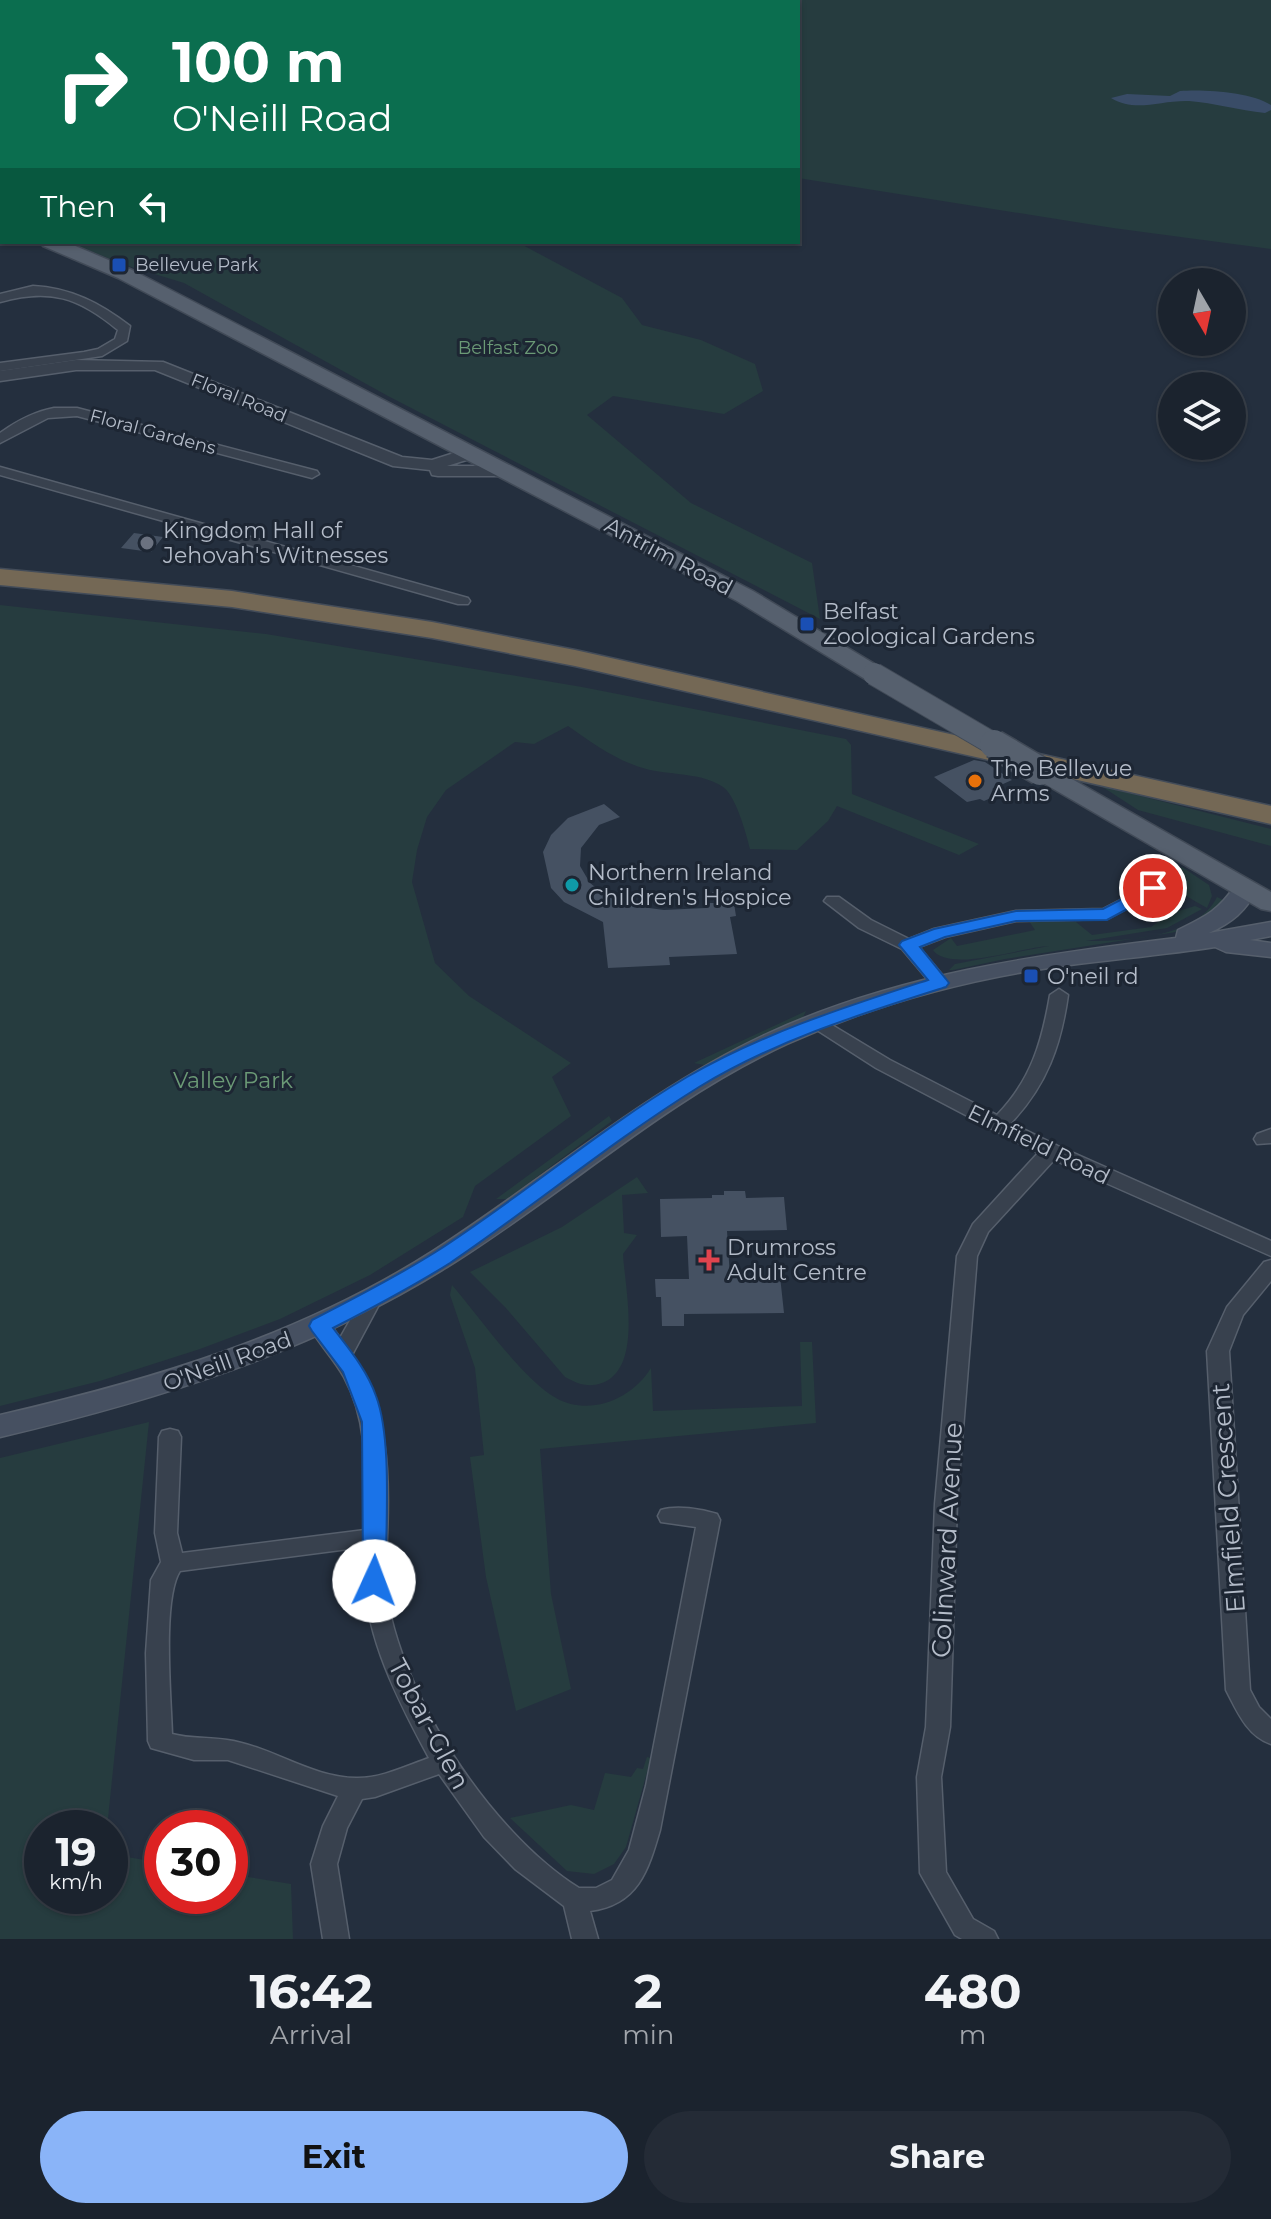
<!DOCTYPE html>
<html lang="en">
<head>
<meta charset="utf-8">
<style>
  body { margin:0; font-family:Montserrat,sans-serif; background:#242b36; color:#f1f3f6; height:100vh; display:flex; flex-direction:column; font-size:30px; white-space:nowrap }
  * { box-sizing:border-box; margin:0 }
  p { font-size:26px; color:#a0a4aa }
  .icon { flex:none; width:44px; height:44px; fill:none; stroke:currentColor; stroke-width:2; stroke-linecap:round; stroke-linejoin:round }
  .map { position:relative; height:1939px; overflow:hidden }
  .side { display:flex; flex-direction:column; background:#1b232e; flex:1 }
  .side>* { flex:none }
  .top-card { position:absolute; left:0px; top:0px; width:800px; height:244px; box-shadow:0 2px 6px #0004,0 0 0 2px #39404a; background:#0b6e4f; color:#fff; overflow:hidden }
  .needle { width:52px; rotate:171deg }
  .controls { position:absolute; left:1158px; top:268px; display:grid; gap:16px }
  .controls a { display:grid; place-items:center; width:88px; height:88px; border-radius:50%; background:#1b232e; box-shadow:0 2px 6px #0004,0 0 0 2px #39404a; font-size:40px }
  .speed { position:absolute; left:24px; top:1810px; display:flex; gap:16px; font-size:40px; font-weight:700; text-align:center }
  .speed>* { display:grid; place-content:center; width:104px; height:104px; border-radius:50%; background:#1b232e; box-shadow:0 2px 6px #0004,0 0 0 2px #39404a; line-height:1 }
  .speed small { font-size:20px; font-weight:400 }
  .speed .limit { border:12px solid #d22; background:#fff; color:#111 }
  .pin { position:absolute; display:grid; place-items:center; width:68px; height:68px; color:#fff; margin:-34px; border:4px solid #fff; border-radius:50%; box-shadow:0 2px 8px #0007 }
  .me { position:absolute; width:88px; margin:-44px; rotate:2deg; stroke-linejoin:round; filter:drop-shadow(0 0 6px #0008) }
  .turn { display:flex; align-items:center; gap:28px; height:168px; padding:0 40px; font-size:36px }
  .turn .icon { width:104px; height:104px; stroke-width:2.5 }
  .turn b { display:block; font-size:56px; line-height:68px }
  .then { display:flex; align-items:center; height:76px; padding:0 40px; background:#0003; gap:16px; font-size:30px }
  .eta { display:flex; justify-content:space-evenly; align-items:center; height:136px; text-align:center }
  .eta b { font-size:48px; font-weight:700; line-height:56px }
  .cta { display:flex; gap:16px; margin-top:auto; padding:16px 40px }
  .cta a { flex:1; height:92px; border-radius:48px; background:#8ab4f8; color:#111; font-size:32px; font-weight:700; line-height:92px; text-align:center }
  .cta a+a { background:#242b36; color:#f1f3f6 }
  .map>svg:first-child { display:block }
</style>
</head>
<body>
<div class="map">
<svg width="1271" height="1939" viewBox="0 0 1271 1939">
  <rect width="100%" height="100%" fill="#242f3e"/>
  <path fill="#263c3f" d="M 0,0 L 1271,0 L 1271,249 L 1113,228 L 798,178 L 798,2 L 2,2 L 2,222 Z
    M 68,242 L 517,242 L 622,298 L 642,325 L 701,340 L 755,364 L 763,391 L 724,414 L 613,396 L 587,415 L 691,503 L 812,563 L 820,619 L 388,396 L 184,283 L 125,265 Z
    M 0,605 L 266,634 L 582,687 L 846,739 L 851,745 L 852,794 L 979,844 L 959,855 L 837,806 L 828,821 L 797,850 L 750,849 C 746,833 736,796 723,787 C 703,773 673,775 650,770 C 618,762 595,745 568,726 L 534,744 L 515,742 L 446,790 L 427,817 L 417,850 L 412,882 L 435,963 L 469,996 L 571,1063 L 552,1077 L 571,1116 L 475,1186 L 463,1217 L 370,1275 L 280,1319 L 200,1349 L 100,1381 L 0,1406 Z
    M 1101,786 L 1271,829 L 1271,846 L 1138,810 Z
    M 1159,854 L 1173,861 L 1167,865 L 1176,870 L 1182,867 L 1209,885 L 1212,896 L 1207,908 L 1139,869 Z
    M 1217,897 L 1229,903 L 1176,932 L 1005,959 L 953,970 L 949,970 L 955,964 L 1049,946 C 1023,947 949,973 933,950 L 951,938 L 957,946 L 1035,930 L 1029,921 L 1076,922 L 1092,935 L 1151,927 L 1169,914 L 1195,906 L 1202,909 L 1167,928 L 1086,941 C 1126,941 1197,938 1217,897 Z
    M 806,1011 L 802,1019 L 704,1065 L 694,1063 Z
    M 609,1116 L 612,1121 L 507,1199 L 496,1199 Z
    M 637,1177 L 648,1193 L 622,1195 L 624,1233 L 637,1235 L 623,1254 C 625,1289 643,1368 602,1383 C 588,1388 578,1384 565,1377 L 505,1307 L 470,1272 L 562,1227 Z
    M 452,1285 C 479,1316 522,1379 556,1398 C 590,1417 632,1399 651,1368 L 653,1411 L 802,1406 L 800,1342 L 812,1342 L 816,1423 L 540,1449 L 551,1594 L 571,1689 L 516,1711 L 486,1577 L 470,1457 L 484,1455 L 475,1368 L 450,1295 Z
    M 149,1422 L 107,1828 L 42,1828 L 42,1896 L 110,1896 L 110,1854 L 162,1863 L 162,1896 L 230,1896 L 230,1874 L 291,1884 L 293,1939 L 0,1939 L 0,1458 Z
    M 647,1757 L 651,1758 L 626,1847 L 614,1864 L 594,1874 L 567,1871 L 510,1818 L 571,1805 L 594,1810 L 605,1773 L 631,1777 L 637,1768 L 643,1769 Z"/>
  <path fill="#394c67" d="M 1180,91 C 1203,89 1252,92 1271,105 L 1271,110 L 1265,113 C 1239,110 1214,103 1189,101 C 1160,100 1136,113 1111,98 L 1127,94 L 1170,96 Z"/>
  <path fill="#455162" d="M 134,533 L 163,537 L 151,552 L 121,548 Z
    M 974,760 L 985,762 L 1012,780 L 992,789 L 1000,794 L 984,801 L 980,799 L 967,802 L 934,777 Z
    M 604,804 L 620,817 L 599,825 L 581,848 L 580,866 L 590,883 L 608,897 L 634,906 L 664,910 L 705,908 L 704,903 L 714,903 L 712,892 L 732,891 L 736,916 L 730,917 L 737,954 L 669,957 L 670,965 L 608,968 L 603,922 L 564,902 L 551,888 L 543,852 L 551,835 L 568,818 Z
    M 724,1191 L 745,1191 L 746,1198 L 784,1197 L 787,1230 L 727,1231 L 730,1277 L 780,1276 L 784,1313 L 684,1314 L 684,1326 L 662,1326 L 661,1297 L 656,1297 L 655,1279 L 689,1279 L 687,1236 L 661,1237 L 660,1199 L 712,1198 L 712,1195 L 724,1195 Z"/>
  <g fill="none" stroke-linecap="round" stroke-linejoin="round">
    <defs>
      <path id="minor" d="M 33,286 C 71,288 100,303 130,326 L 127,341 L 102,356 L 0,371 L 0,363 L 84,352 L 98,349 L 115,339 L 118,330 C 78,297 50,288 0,302 L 0,294 Z
        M 54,408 L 77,408 L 317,471 L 319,474 L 312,478 L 77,416 L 48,418 L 0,443 L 0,433 C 17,421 33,412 54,408 Z
        M 0,467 L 468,598 L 470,601 L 468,604 L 458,604 L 0,475 Z
        M 1153,883 L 1162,888 L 1159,892 L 1107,919 L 1016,921 L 945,937 L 919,947 L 949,983 L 940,989 L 934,987 L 902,949 L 859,928 L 824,901 L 827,897 L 839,897 L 871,920 L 909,939 L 934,929 L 1016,911 L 1103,909 Z
        M 1059,989 L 1068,995 C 1061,1045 1047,1085 1011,1123 L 1058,1146 L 1271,1241 L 1271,1256 L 1054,1160 L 988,1232 L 977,1256 L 957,1504 L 950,1727 L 941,1777 L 946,1872 L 973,1919 L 994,1931 L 998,1939 L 962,1939 L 955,1935 L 920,1873 L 917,1777 L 926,1727 L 935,1504 L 957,1256 L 973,1224 L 1038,1153 L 876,1068 L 806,1023 L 808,1019 L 822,1019 L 890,1060 L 997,1115 C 1031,1080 1042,1042 1050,995 Z
        M 1271,1129 L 1271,1143 L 1257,1144 L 1254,1139 L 1257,1134 Z
        M 1271,1260 L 1271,1281 L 1243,1315 L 1229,1351 L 1250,1690 L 1259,1707 L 1271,1719 L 1271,1744 C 1247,1736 1237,1711 1226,1690 L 1207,1351 L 1227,1307 L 1264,1262 Z
        M 372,1292 L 379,1294 L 382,1299 L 352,1355 C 388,1413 390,1469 387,1536 C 387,1550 384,1564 385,1578 C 392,1684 490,1833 579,1888 L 596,1888 L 612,1880 L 629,1850 L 646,1786 L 696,1527 L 661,1522 L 658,1516 L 661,1510 C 677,1505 701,1509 717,1514 L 720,1520 L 660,1830 C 648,1871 638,1905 590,1911 L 598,1939 L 572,1939 L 564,1906 L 515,1869 L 484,1837 L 439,1774 L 375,1797 L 362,1799 L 347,1828 L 337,1864 L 349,1939 L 323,1939 L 311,1864 L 323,1826 L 338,1796 L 228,1760 L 194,1760 L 151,1748 L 148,1741 L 146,1653 L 151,1580 L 161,1562 L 155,1533 L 159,1437 L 162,1431 L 170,1429 L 178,1431 L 181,1437 L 177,1533 L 182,1553 L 365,1530 C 365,1478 370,1424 344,1377 C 334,1359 319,1344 309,1326 L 312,1321 C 327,1316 332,1327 340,1338 L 365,1294 ZM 364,1547 C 358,1623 394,1693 429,1758 C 406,1766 382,1778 358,1778 C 313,1779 271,1746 227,1740 C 208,1737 191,1739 172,1734 C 171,1698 162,1599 180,1571 Z"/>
      <path id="tertiary" d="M 76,360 L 163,362 L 402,457 L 432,460 L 470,448 L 476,449 L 478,453 L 476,457 L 447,466 L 505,466 L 514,471 L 505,476 L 438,476 L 432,475 L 430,470 L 393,466 L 155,370 L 76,370 L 0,381 L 0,371 Z"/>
      <path id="secondary" d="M 1245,881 L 1253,883 L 1257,888 C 1247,911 1231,923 1209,933 L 1271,922 L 1271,936 L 1250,940 L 1271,943 L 1271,957 L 1226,952 L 1215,947 C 1151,957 1087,961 1023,972 C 942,986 862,1010 787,1044 C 663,1101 563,1195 447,1267 C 309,1353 157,1400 0,1437 L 0,1415 C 152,1380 300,1336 433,1251 C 545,1179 647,1089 769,1033 C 898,974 1036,955 1176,938 L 1178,930 C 1207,916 1219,910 1237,883 Z"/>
      <path id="primary" d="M 0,222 L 2,223 L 2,235 L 0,234 Z
        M 41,242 L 66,242 L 132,270 L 753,591 L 883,669 L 886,674 L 883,679 L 865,679 L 737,601 L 118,278 L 43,246 Z
        M 1040,763 L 1049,766 L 1271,892 L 1271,911 L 1261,909 L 1031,776 L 1027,771 L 1031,766 Z"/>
      <path id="motorway" d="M 0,569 L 232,591 L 432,622 L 575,650 L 1271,806 L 1271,824 L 575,666 L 432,638 L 232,607 L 0,585 Z"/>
    </defs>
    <use href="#minor" stroke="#565f6c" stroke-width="3"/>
    <use href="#tertiary" stroke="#565f6c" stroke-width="3"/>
    <use href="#secondary" stroke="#565f6c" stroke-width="3"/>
    <use href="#primary" stroke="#414a57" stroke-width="3"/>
    <use href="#motorway" stroke="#434c59" stroke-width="3"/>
    <use href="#minor" fill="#38414e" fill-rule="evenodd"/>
    <use href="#tertiary" fill="#38414e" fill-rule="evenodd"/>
    <use href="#secondary" fill="#465061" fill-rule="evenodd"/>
    <use href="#primary" fill="#56606e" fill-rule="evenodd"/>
    <use href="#motorway" fill="#746855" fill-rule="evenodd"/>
    <defs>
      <path id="primary-bridge-far1" d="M 874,674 L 997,746"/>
      <path id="primary-bridge" d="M 994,744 L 1040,771"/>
    </defs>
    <use href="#primary-bridge-far1" stroke="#414a57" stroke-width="24" stroke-linecap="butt"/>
    <use href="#primary-bridge" stroke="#414a57" stroke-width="31" stroke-linecap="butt"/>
    <use href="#primary-bridge-far1" stroke="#56606e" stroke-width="22"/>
    <use href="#primary-bridge" stroke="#56606e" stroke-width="28"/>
  </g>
  <path fill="#1a73e8" stroke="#114b97" stroke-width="2" d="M 1153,883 L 1159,884 L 1161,888 L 1159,892 L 1107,920 L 1016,921 L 945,937 L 920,947 L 946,979 L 949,983 L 946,987 C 861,1014 776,1040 699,1087 C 612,1141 534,1206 450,1263 C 412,1287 372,1308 333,1328 C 349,1349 367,1370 376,1396 C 393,1441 385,1529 386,1581 L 382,1587 L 374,1590 L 366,1587 L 363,1581 L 362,1422 L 343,1372 L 312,1331 L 309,1326 L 312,1320 C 353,1299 394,1278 434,1253 C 520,1198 598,1130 687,1077 C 763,1033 845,1007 928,980 L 899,945 L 902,941 L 934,929 L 1016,911 L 1103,909 Z"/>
  <g fill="#1a4fb4" stroke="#1d2633" stroke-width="3">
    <rect x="111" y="257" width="16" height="16" rx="4"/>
    <rect x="799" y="616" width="16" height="16" rx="4"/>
    <rect x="1023" y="968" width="16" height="16" rx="4"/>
  </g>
  <circle fill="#6b7280" stroke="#1d2633" stroke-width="3" cx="147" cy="543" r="8"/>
  <circle fill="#e8710a" stroke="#1d2633" stroke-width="3" cx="975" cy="781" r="8"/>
  <circle fill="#0f9aa8" stroke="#1d2633" stroke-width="3" cx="572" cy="885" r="8"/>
  <path fill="#e0444e" stroke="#1d2633" stroke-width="3" d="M705 1248h8v8h8v8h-8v8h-8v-8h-8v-8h8z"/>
  <g text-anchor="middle" stroke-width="6" stroke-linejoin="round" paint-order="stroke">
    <g font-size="18" fill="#b4bcc9" stroke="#1d2633" text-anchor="start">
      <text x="135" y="271">Bellevue Park</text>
    </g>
    <g font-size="18" fill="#6b9a76" stroke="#1d2633">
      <text x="508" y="354">Belfast Zoo</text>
    </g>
    <g font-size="18" fill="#b4bcc9" stroke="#1d2633">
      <text transform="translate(239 398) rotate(22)" y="6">Floral Road</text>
      <text transform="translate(153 432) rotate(15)" y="6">Floral Gardens</text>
    </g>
    <g font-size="22" fill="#b4bcc9" stroke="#1d2633" text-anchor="start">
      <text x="163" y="538">Kingdom Hall of<tspan x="163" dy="25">Jehovah's Witnesses</tspan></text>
      <text x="823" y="619">Belfast<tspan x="823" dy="25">Zoological Gardens</tspan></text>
      <text x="991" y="776">The Bellevue<tspan x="991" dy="25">Arms</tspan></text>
      <text x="588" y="880">Northern Ireland<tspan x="588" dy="25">Children's Hospice</tspan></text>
      <text x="1047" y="984">O'neil rd</text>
      <text x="727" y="1255">Drumross<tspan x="727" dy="25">Adult Centre</tspan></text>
    </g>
    <g font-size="22" fill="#b4bcc9" stroke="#1d2633">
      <text transform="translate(669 556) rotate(28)" y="8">Antrim Road</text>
      <text transform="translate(1039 1144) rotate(26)" y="8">Elmfield Road</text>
      <text transform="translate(227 1361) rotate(-20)" y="8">O'Neill Road</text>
    </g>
    <g font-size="22" fill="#6b9a76" stroke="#1d2633">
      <text x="233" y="1088">Valley Park</text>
    </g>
    <g font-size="26" fill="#b4bcc9" stroke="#1d2633">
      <text transform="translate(1228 1498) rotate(-94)" y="9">Elmfield Crescent</text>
      <text transform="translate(947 1540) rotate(-87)" y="9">Colinward Avenue</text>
      <text transform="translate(429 1724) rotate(62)" y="9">Tobar-Glen</text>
    </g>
  </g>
</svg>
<div class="controls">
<a><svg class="needle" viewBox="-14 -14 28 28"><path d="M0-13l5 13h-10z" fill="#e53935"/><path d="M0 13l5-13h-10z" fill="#a0a4aa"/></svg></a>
<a><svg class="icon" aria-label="layers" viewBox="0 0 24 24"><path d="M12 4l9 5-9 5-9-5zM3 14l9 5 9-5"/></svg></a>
</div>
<div class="speed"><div>19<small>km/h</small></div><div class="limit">30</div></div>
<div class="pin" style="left:1153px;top:888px;background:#d93025"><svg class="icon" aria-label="arrive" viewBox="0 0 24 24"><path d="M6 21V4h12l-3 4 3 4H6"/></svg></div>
<svg class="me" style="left:374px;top:1581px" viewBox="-20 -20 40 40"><circle r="19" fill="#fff"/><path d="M0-13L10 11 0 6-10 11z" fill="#1a73e8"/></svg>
<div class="top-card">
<div class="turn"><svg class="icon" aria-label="right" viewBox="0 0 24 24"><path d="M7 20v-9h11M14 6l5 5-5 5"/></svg><div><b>100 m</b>O'Neill Road</div></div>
<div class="then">Then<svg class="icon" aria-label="left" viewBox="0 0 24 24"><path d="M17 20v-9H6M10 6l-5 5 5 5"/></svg></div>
</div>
</div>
<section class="side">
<div class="eta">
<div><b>16:42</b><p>Arrival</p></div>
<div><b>2</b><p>min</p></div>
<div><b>480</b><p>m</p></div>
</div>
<div class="cta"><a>Exit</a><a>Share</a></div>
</section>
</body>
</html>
